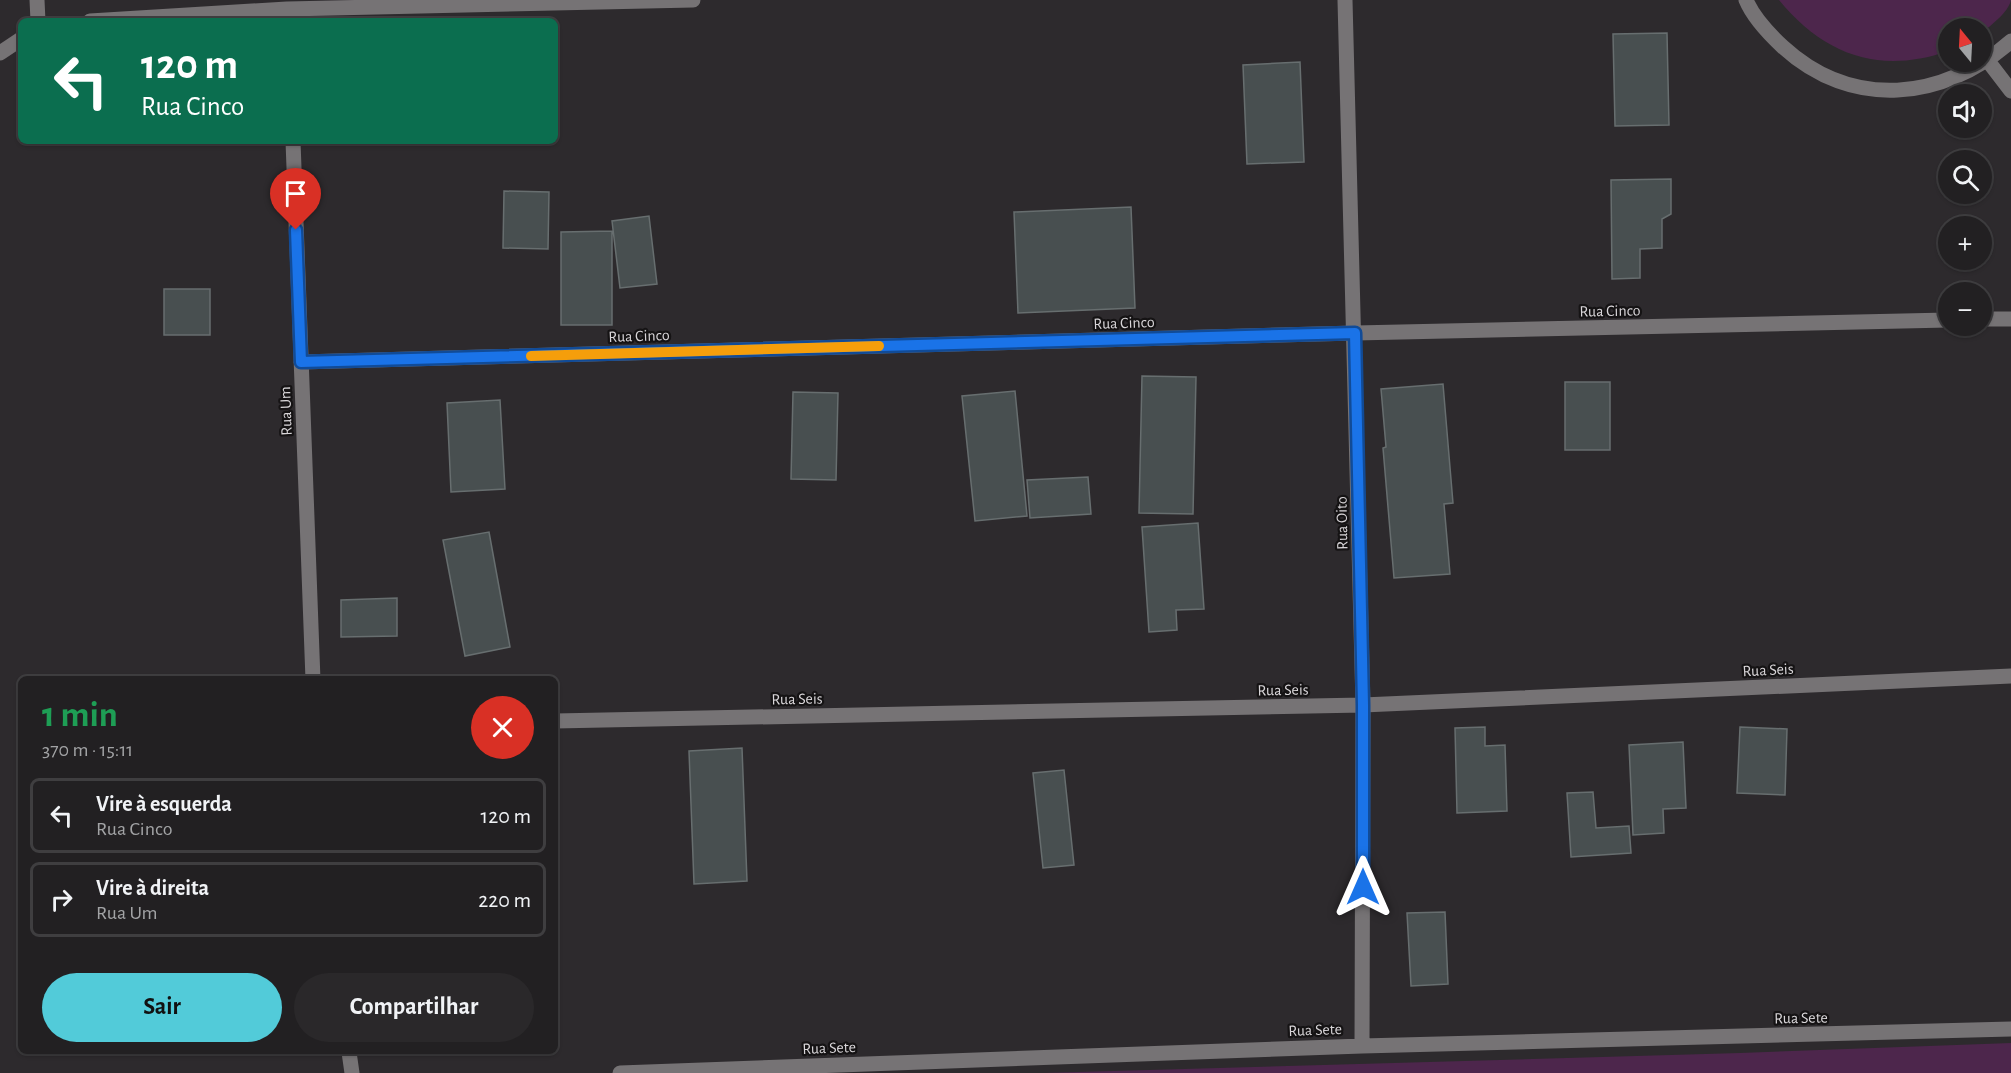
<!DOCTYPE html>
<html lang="pt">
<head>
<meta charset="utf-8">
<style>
  body { margin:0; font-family:"Alegreya Sans",sans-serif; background:#2a282a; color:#f1f3f6; height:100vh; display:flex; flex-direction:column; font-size:22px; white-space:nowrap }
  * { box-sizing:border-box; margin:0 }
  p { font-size:20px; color:#a2a3a5 }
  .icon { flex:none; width:33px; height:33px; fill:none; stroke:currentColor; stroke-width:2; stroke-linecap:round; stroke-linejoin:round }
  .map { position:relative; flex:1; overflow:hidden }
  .side { position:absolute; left:18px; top:676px; width:540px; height:378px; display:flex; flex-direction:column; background:#222022; border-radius:9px; box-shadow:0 2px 4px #0004,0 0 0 2px #3f3e40 }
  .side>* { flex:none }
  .top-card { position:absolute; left:18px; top:18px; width:540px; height:126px; border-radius:9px; box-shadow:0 2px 4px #0004,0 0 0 2px #3f3e40; background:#0b6e4f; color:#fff; overflow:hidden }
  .needle { width:39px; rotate:342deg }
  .buttons { position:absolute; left:1938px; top:18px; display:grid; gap:12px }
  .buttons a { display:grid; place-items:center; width:54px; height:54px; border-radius:50%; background:#222022; box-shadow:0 2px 4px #0004,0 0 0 2px #3f3e40; font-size:30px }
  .pin { position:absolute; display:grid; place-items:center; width:51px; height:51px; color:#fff; margin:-62px -26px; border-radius:50% 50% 50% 0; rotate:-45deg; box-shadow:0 0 6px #0007 }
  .pin .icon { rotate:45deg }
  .me { position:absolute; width:66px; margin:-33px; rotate:0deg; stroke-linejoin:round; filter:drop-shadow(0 0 4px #0008) }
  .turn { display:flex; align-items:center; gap:21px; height:126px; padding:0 24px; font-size:27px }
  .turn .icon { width:78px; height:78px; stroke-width:2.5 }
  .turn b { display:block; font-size:42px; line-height:51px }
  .round { display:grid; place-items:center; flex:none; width:63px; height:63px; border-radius:32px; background:#2a282a }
  .headline { display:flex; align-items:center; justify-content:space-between; height:102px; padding:0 24px }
  h1 { font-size:36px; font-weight:700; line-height:45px; color:#1e9e55 }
  .cta { display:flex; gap:12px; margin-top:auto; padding:12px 24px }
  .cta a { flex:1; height:69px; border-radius:36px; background:#52cbd9; color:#111; font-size:24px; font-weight:700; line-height:69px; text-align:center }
  .cta a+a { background:#2a282a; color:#f1f3f6 }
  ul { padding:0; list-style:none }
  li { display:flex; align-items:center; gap:18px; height:75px; margin:0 12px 9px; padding:0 12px; border:3px solid #3f3e40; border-radius:9px }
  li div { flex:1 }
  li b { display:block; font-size:22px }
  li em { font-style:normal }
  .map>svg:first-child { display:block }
</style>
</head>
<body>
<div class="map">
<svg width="2011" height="1073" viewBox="0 0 2011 1073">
  <rect width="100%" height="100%" fill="#2d2a2d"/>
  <path fill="#4d264c" d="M 1779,0 L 2011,0 C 2008,13 1992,24 1982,33 L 1982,28 L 1948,28 L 1948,51 C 1880,75 1824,55 1779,0 Z
    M 2011,1043 L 2011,1073 L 1043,1073 L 1740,1053 Z"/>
  <path fill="#484f50" stroke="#676e6f" stroke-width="1.5" d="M 1667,33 L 1669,125 L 1615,126 L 1613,34 Z
    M 1300,62 L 1304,162 L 1247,164 L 1243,65 Z
    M 1671,179 L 1671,214 L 1662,219 L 1662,248 L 1640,249 L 1640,278 L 1612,279 L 1611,180 Z
    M 504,191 L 549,192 L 548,249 L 503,248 Z
    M 1131,207 L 1135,308 L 1018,313 L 1014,212 Z
    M 649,216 L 657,284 L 620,288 L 612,221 Z
    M 612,231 L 612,325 L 561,325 L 561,232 Z
    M 164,289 L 210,289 L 210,335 L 164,335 Z
    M 1142,376 L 1196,377 L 1193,514 L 1139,513 Z
    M 1565,382 L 1610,382 L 1610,450 L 1565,450 Z
    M 1443,384 L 1453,503 L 1444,504 L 1450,574 L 1394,578 L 1383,448 L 1386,447 L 1381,389 Z
    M 1015,391 L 1027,516 L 975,521 L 962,396 Z
    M 793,392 L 838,393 L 836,480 L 791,479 Z
    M 500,400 L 505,489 L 451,492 L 447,403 Z
    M 1088,477 L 1091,514 L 1030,518 L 1027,480 Z
    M 1198,523 L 1204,609 L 1176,610 L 1177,630 L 1149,632 L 1142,527 Z
    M 489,532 L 510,647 L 465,656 L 443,540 Z
    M 397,598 L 397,636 L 341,637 L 341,600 Z
    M 1485,727 L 1485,746 L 1505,745 L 1507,811 L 1457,813 L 1455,728 Z
    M 1740,727 L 1787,729 L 1785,795 L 1737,793 Z
    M 1683,742 L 1686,808 L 1663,809 L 1664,833 L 1633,835 L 1629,745 Z
    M 742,748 L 747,881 L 694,884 L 689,751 Z
    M 1064,770 L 1074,865 L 1043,868 L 1033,773 Z
    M 1593,792 L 1596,828 L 1629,826 L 1631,853 L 1571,857 L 1567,793 Z
    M 1445,912 L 1448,984 L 1411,986 L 1407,913 Z"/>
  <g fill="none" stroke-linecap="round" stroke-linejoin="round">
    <path stroke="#767375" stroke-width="15" d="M 37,0 L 38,21
      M 1345,0 L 1363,705 L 1362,1046
      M 1746,0 C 1753,17 1769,34 1783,47 C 1852,110 1943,101 2011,41
      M 90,21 L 287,9 L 693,0
      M 0,53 L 21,39
      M 1988,61 L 2011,91
      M 293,141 L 313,680
      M 1982,319 L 2011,319
      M 301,362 L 1355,333 L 1948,320
      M 555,721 L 1363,705 L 2011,676
      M 349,1052 L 352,1073
      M 620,1073 L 1362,1046 L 2011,1029"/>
  </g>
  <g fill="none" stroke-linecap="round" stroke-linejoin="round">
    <defs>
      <path id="route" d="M 296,230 L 301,362 L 1355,333 L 1363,705 L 1363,887"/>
    </defs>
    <use href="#route" stroke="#114b97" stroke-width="15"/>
    <use href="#route" stroke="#1a73e8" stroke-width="10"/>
    <path stroke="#f59e0b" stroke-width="10" d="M 531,356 L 879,346"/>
  </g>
  <g text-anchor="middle" stroke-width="4.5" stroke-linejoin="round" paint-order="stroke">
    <g font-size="16" fill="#d8d5d8" stroke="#151314">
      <text transform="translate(1610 310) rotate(-1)" y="6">Rua Cinco</text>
      <text transform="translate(1124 322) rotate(-2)" y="6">Rua Cinco</text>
      <text transform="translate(639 335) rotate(-2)" y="6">Rua Cinco</text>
      <text transform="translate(285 411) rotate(-92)" y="6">Rua Um</text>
      <text transform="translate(1341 523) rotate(-91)" y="6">Rua Oito</text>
      <text transform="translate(1768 669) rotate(-3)" y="6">Rua Seis</text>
      <text transform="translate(1283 689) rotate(-1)" y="6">Rua Seis</text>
      <text transform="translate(797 698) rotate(-1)" y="6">Rua Seis</text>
      <text transform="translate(1801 1017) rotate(-1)" y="6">Rua Sete</text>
      <text transform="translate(1315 1029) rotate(-2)" y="6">Rua Sete</text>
      <text transform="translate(829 1047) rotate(-2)" y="6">Rua Sete</text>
    </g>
  </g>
</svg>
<div class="buttons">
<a><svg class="needle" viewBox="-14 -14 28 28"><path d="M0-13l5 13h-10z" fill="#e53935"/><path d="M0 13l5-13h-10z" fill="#a2a3a5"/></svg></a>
<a><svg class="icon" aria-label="sound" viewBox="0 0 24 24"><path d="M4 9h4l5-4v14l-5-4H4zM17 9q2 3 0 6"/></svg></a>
<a><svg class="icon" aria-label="search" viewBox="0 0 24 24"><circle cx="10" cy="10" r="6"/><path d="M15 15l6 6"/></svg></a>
<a>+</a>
<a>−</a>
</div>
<div class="pin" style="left:296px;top:230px;background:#d93025"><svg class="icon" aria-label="arrive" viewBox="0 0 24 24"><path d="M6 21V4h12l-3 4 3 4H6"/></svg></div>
<svg class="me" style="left:1363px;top:887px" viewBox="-20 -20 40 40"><path d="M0-17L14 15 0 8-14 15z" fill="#1a73e8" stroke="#fff" stroke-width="4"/></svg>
<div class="top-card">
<div class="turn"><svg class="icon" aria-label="left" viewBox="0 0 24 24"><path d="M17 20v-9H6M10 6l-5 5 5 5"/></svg><div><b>120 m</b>Rua Cinco</div></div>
</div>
<section class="side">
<div class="headline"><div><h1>1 min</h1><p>370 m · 15:11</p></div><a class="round" style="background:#d93025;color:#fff"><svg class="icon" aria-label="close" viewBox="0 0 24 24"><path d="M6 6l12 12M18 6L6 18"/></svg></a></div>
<ul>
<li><svg class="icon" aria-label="left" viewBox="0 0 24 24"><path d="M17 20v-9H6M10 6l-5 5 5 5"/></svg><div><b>Vire à esquerda</b><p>Rua Cinco</p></div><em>120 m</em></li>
<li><svg class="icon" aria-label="right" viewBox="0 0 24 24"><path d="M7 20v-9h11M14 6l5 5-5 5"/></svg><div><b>Vire à direita</b><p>Rua Um</p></div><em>220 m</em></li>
</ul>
<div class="cta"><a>Sair</a><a>Compartilhar</a></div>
</section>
</div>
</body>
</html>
